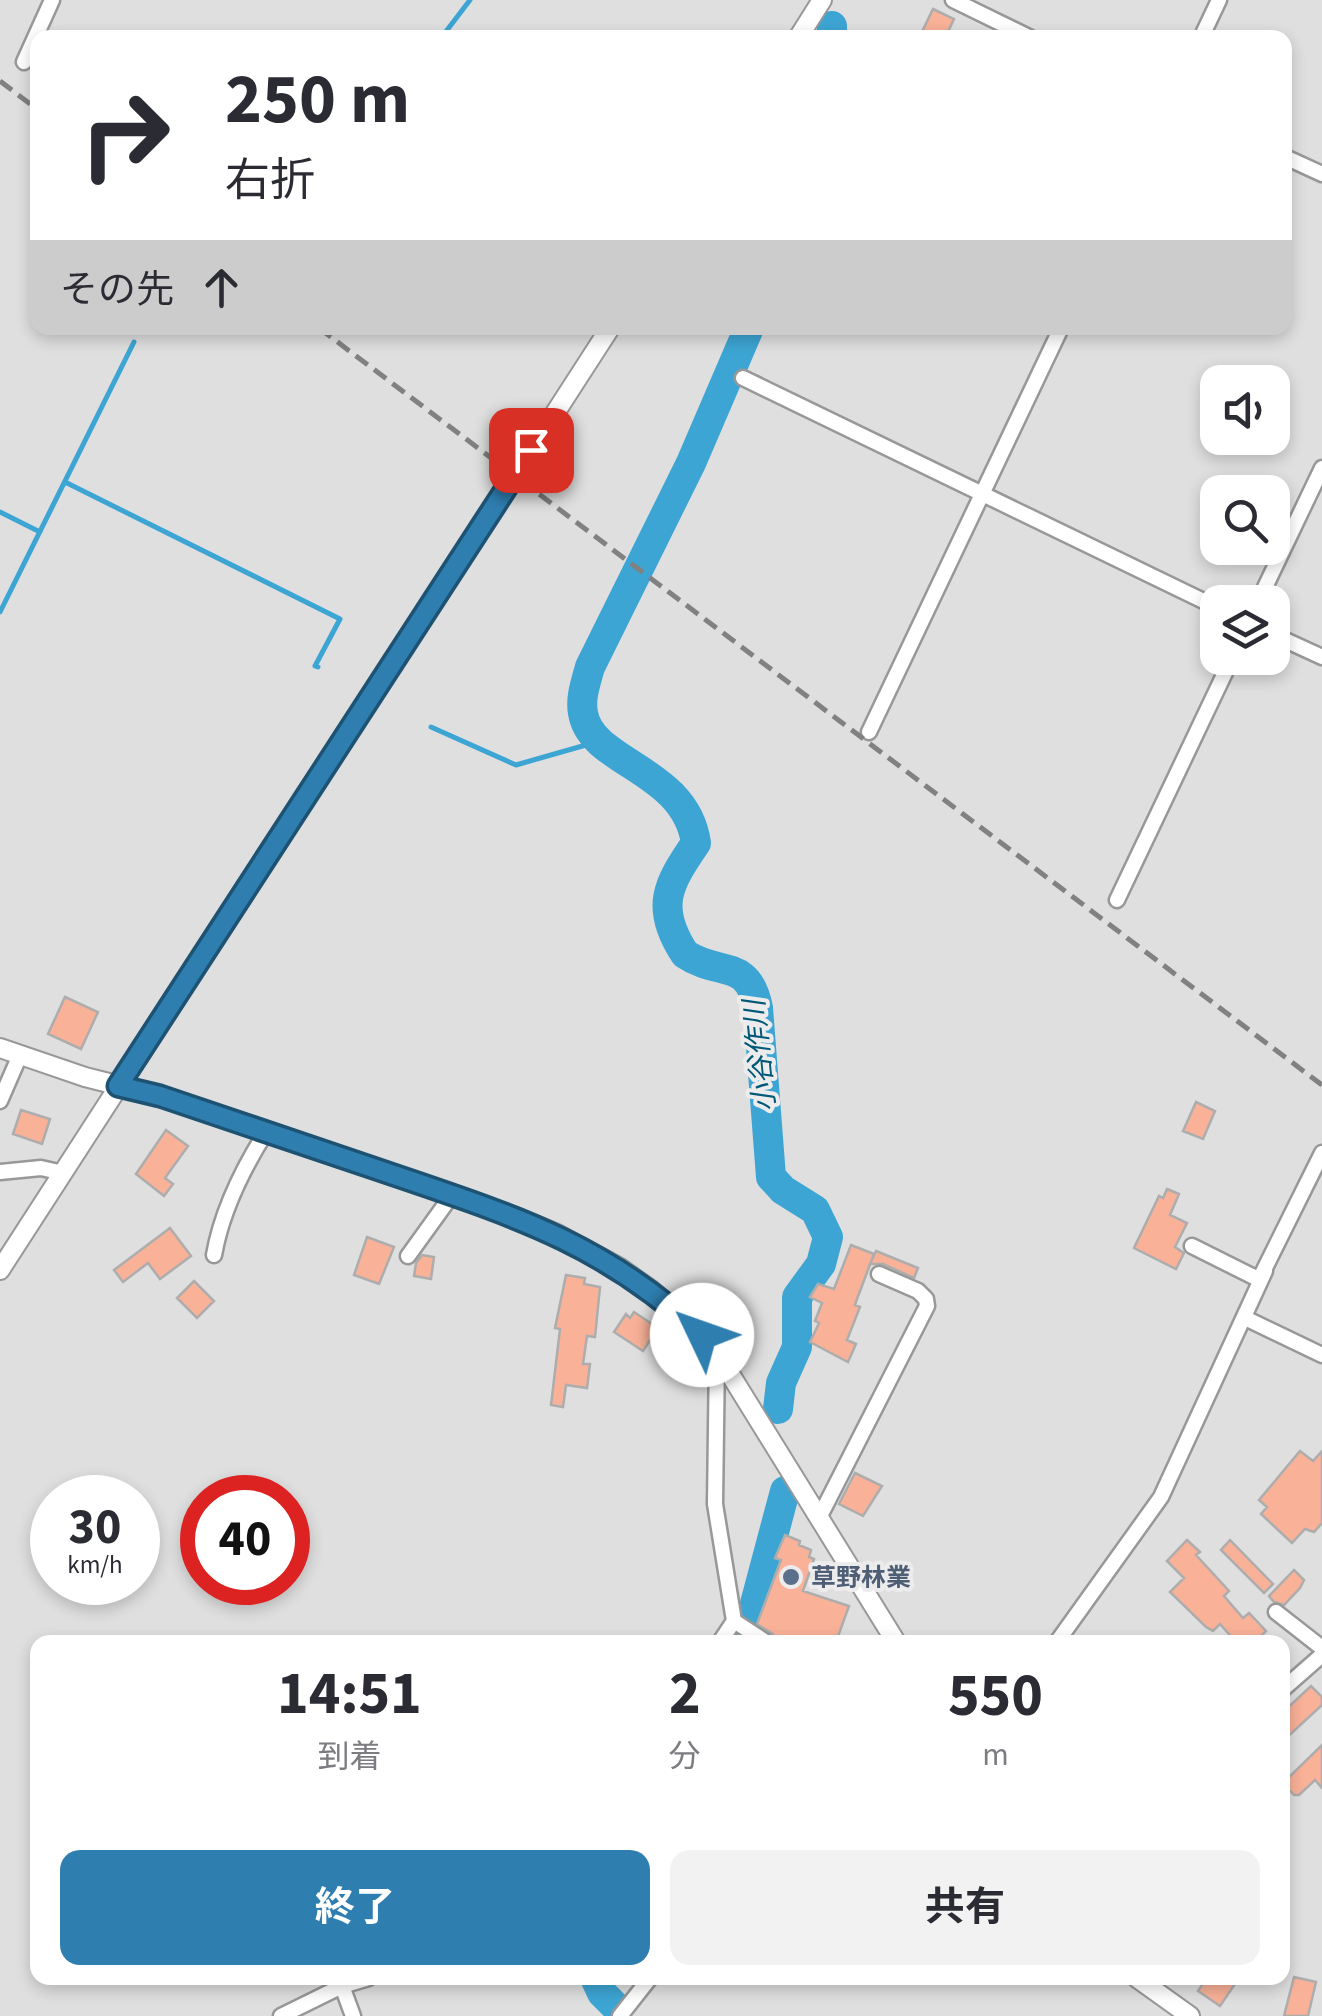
<!DOCTYPE html>
<html lang="ja">
<head>
<meta charset="utf-8">
<style>
  body { margin:0; font-family:"Source Sans 3","Noto Sans JP",sans-serif; background:#f2f2f3; color:#2b2b33; height:100vh; display:flex; flex-direction:column; font-size:38px; white-space:nowrap }
  * { box-sizing:border-box; margin:0 }
  p { font-size:32px; color:#7c7c81 }
  .icon { flex:none; width:55px; height:55px; fill:none; stroke:currentColor; stroke-width:2; stroke-linecap:round; stroke-linejoin:round }
  .map { position:relative; flex:1; overflow:hidden }
  .sheet { position:absolute; left:30px; top:1635px; width:1260px; height:350px; display:flex; flex-direction:column; background:#fff; border-radius:20px; box-shadow:0 5px 15px #0003 }
  .sheet>* { flex:none }
  .guide { position:absolute; left:30px; top:30px; width:1262px; height:305px; border-radius:20px; box-shadow:0 5px 15px #0003; background:#fff; color:#2b2b33; overflow:hidden }
  .tools { position:absolute; left:1200px; top:365px; display:grid; gap:20px }
  .tools a { display:grid; place-items:center; width:90px; height:90px; border-radius:20px; background:#fff; box-shadow:0 5px 15px #0003; font-size:50px }
  .speed { position:absolute; left:30px; top:1475px; display:flex; gap:20px; font-size:50px; font-weight:700; text-align:center }
  .speed>* { display:grid; place-content:center; width:130px; height:130px; border-radius:50%; background:#fff; box-shadow:0 5px 15px #0003; line-height:1 }
  .speed small { font-size:25px; font-weight:400 }
  .speed .limit { border:15px solid #d22; background:#fff; color:#111 }
  .pin { position:absolute; display:grid; place-items:center; width:85px; height:85px; color:#fff; margin:-42px; border-radius:20px; box-shadow:0 5px 15px #0006 }
  .me { position:absolute; width:110px; margin:-55px; rotate:312deg; stroke-linejoin:round; filter:drop-shadow(0 0 8px #0008) }
  .turn { display:flex; align-items:center; gap:35px; height:210px; padding:0 30px; font-size:45px }
  .turn .icon { width:130px; height:130px; stroke-width:2.5 }
  .turn b { display:block; font-size:70px; line-height:85px }
  .then { display:flex; align-items:center; height:95px; padding:0 30px; background:#0003; gap:20px; font-size:38px }
  .eta { display:flex; justify-content:space-evenly; align-items:center; height:170px; text-align:center }
  .eta b { font-size:60px; font-weight:700; line-height:70px }
  .primary-button { display:flex; gap:20px; margin-top:auto; padding:20px 30px }
  .primary-button a { flex:1; height:115px; border-radius:20px; background:#2e7eb0; color:#fff; font-size:40px; font-weight:700; line-height:115px; text-align:center }
  .primary-button a+a { background:#f2f2f3; color:#2b2b33 }
  .map>svg:first-child { display:block }
</style>
</head>
<body>
<div class="map">
<svg width="1322" height="2016" viewBox="0 0 1322 2016">
  <rect width="100%" height="100%" fill="#dfdfe0"/>
  <g fill="none" stroke-linecap="round" stroke-linejoin="round">
    <path stroke="#3da5d3" stroke-width="5" d="M 441,38 L 470,0
      M 65,482 L 340,619 L 315,666 L 318,667
      M 0,512 L 40,532
      M 0,612 L 134,342
      M 431,727 L 516,765 L 600,741"/>
    <path stroke="#3da5d3" stroke-width="30" d="M 832,26 L 832,38
      M 749,328 L 691,463 L 590,667 C 586,682 580,698 583,713 C 591,764 685,768 696,843 C 668,884 654,907 685,954 C 719,977 748,957 758,1008 L 771,1177 L 783,1190 L 815,1210 L 828,1237 L 821,1264 L 797,1297 L 797,1347 L 781,1383 L 778,1409
      M 733,1642 L 753,1611 L 785,1491
      M 595,1978 L 602,1993 L 614,2005"/>
  </g>
  <path fill="#f9b198" stroke="#aeadad" stroke-width="2.5" d="M 933,9 L 954,19 L 945,38 L 919,38 Z
    M 65,997 L 98,1012 L 81,1049 L 48,1034 Z
    M 1196,1102 L 1215,1111 L 1203,1139 L 1183,1131 Z
    M 21,1110 L 50,1119 L 42,1144 L 13,1134 Z
    M 166,1130 L 188,1146 L 165,1178 L 173,1184 L 164,1196 L 136,1174 Z
    M 1167,1189 L 1179,1194 L 1170,1215 L 1187,1223 L 1175,1247 L 1184,1253 L 1176,1269 L 1134,1248 L 1159,1196 L 1163,1198 Z
    M 170,1228 L 191,1256 L 160,1279 L 148,1263 L 123,1282 L 114,1270 Z
    M 367,1237 L 394,1247 L 379,1284 L 354,1275 Z
    M 851,1245 L 874,1254 L 857,1299 L 855,1305 L 860,1307 L 847,1340 L 856,1344 L 848,1362 L 810,1342 L 819,1323 L 815,1321 L 822,1303 L 810,1297 L 818,1284 L 834,1289 Z
    M 876,1251 L 918,1268 L 914,1278 L 883,1264 L 870,1264 Z
    M 422,1255 L 434,1257 L 431,1279 L 414,1276 L 416,1263 Z
    M 566,1275 L 585,1278 L 584,1284 L 600,1287 L 595,1337 L 587,1336 L 583,1364 L 590,1364 L 587,1388 L 566,1385 L 563,1407 L 551,1405 L 560,1329 L 555,1328 Z
    M 194,1281 L 214,1301 L 197,1318 L 177,1298 Z
    M 634,1312 L 658,1328 L 643,1351 L 614,1332 L 626,1314 L 630,1318 Z
    M 1300,1451 L 1313,1461 L 1322,1451 L 1322,1523 L 1314,1532 L 1305,1529 L 1292,1543 L 1261,1514 L 1267,1507 L 1259,1500 Z
    M 855,1473 L 882,1486 L 863,1516 L 839,1504 Z
    M 785,1535 L 800,1541 L 799,1545 L 811,1550 L 809,1557 L 814,1559 L 803,1591 L 849,1606 L 836,1642 L 776,1642 L 773,1634 L 757,1624 L 781,1560 L 775,1558 Z
    M 1187,1540 L 1200,1552 L 1196,1555 L 1229,1591 L 1224,1596 L 1243,1618 L 1249,1613 L 1266,1631 L 1262,1635 L 1269,1642 L 1236,1642 L 1220,1624 L 1213,1631 L 1206,1627 L 1170,1592 L 1184,1578 L 1167,1561 Z
    M 1230,1540 L 1273,1584 L 1264,1593 L 1221,1550 Z
    M 1294,1570 L 1304,1580 L 1300,1588 L 1284,1605 L 1274,1602 L 1269,1596 Z
    M 1311,1686 L 1322,1697 L 1322,1705 L 1282,1742 L 1282,1713 Z
    M 1322,1745 L 1322,1788 L 1315,1780 L 1299,1795 L 1294,1795 L 1283,1783 Z
    M 1294,1977 L 1316,1982 L 1308,2016 L 1284,2016 Z
    M 1207,1978 L 1239,1978 L 1220,2006 L 1198,1991 Z"/>
  <g fill="none" stroke-linecap="round" stroke-linejoin="round">
    <defs>
      <path id="minor" d="M 953,0 L 1031,38
        M 1201,38 L 1219,0
        M 24,62 L 52,0
        M 1285,157 L 1322,174
        M 743,378 L 1218,608
        M 1258,602 L 1322,468
        M 1272,634 L 1322,657
        M 869,732 L 1061,328
        M 1117,900 L 1232,658
        M 0,1101 L 20,1055
        M 0,1172 L 41,1168 L 63,1173
        M 1192,1246 L 1254,1277 L 1261,1276 L 1322,1153
        M 214,1255 C 222,1210 242,1170 266,1132
        M 408,1256 L 452,1195
        M 1245,1318 L 1322,1355
        M 717,1353 L 715,1504 L 734,1621 L 766,1642
        M 819,1518 L 927,1306 L 926,1299 L 918,1291 L 879,1274
        M 1276,1612 L 1322,1648
        M 720,1642 L 734,1621
        M 1057,1642 L 1161,1497 L 1265,1271
        M 1282,1690 L 1322,1655
        M 342,1986 L 353,2016
        M 281,2016 L 342,1986 L 369,1978
        M 620,2016 L 650,1978"/>
      <path id="tertiary" d="M 798,38 L 822,0
        M 548,424 L 610,328
        M 0,1048 L 85,1077 L 160,1096 L 516,1217 L 557,1234 L 620,1268 L 651,1290 L 702,1335 L 717,1353 L 896,1642
        M 0,1270 L 479,529
        M 1137,1978 L 1190,2016"/>
    </defs>
    <use href="#minor" stroke="#989899" stroke-width="19"/>
    <use href="#tertiary" stroke="#989899" stroke-width="22"/>
    <use href="#minor" stroke="#fff" stroke-width="14"/>
    <use href="#tertiary" stroke="#fff" stroke-width="18"/>
    <path stroke="#818181" stroke-width="5" stroke-dasharray="15 8" stroke-linecap="butt" d="M 0,81 L 38,110
      M 319,328 L 1322,1085"/>
    <defs>
      <path id="tertiary-bridge" d="M 479,529 L 548,424"/>
    </defs>
    <use href="#tertiary-bridge" stroke="#989899" stroke-width="22" stroke-linecap="butt"/>
    <use href="#tertiary-bridge" stroke="#fff" stroke-width="18"/>
  </g>
  <g fill="none" stroke-linecap="round" stroke-linejoin="round">
    <defs>
      <path id="route" d="M 531,450 L 118,1086 L 160,1096 C 235,1122 310,1147 385,1172 C 511,1215 602,1242 702,1335"/>
    </defs>
    <use href="#route" stroke="#1e5272" stroke-width="25"/>
    <use href="#route" stroke="#2e7eb0" stroke-width="18"/>
  </g>
  <circle fill="#5c6f8a" stroke="#ececed" stroke-width="4" cx="791" cy="1577" r="10"/>
  <g text-anchor="middle" stroke-width="8" stroke-linejoin="round" paint-order="stroke">
    <g font-size="25" font-weight="bold" fill="#4e5e75" stroke="#ececed" text-anchor="start">
      <text x="811" y="1586">草野林業</text>
    </g>
    <g font-size="28" font-style="italic" fill="#005877" stroke="#ececed">
      <text transform="translate(759 1056) rotate(-96)" y="10">小谷作川</text>
    </g>
  </g>
</svg>
<div class="tools">
<a><svg class="icon" aria-label="sound" viewBox="0 0 24 24"><path d="M4 9h4l5-4v14l-5-4H4zM17 9q2 3 0 6"/></svg></a>
<a><svg class="icon" aria-label="search" viewBox="0 0 24 24"><circle cx="10" cy="10" r="6"/><path d="M15 15l6 6"/></svg></a>
<a><svg class="icon" aria-label="layers" viewBox="0 0 24 24"><path d="M12 4l9 5-9 5-9-5zM3 14l9 5 9-5"/></svg></a>
</div>
<div class="speed"><div>30<small>km/h</small></div><div class="limit">40</div></div>
<div class="pin" style="left:531px;top:450px;background:#d93025"><svg class="icon" aria-label="arrive" viewBox="0 0 24 24"><path d="M6 21V4h12l-3 4 3 4H6"/></svg></div>
<svg class="me" style="left:702px;top:1335px" viewBox="-20 -20 40 40"><circle r="19" fill="#fff"/><path d="M0-13L10 11 0 6-10 11z" fill="#2e7eb0"/></svg>
<div class="guide">
<div class="turn"><svg class="icon" aria-label="right" viewBox="0 0 24 24"><path d="M7 20v-9h11M14 6l5 5-5 5"/></svg><div><b>250 m</b>右折</div></div>
<div class="then">その先<svg class="icon" aria-label="ahead" viewBox="0 0 24 24"><path d="M12 20V5M6 11l6-6 6 6"/></svg></div>
</div>
<section class="sheet">
<div class="eta">
<div><b>14:51</b><p>到着</p></div>
<div><b>2</b><p>分</p></div>
<div><b>550</b><p>m</p></div>
</div>
<div class="primary-button"><a>終了</a><a>共有</a></div>
</section>
</div>
</body>
</html>
